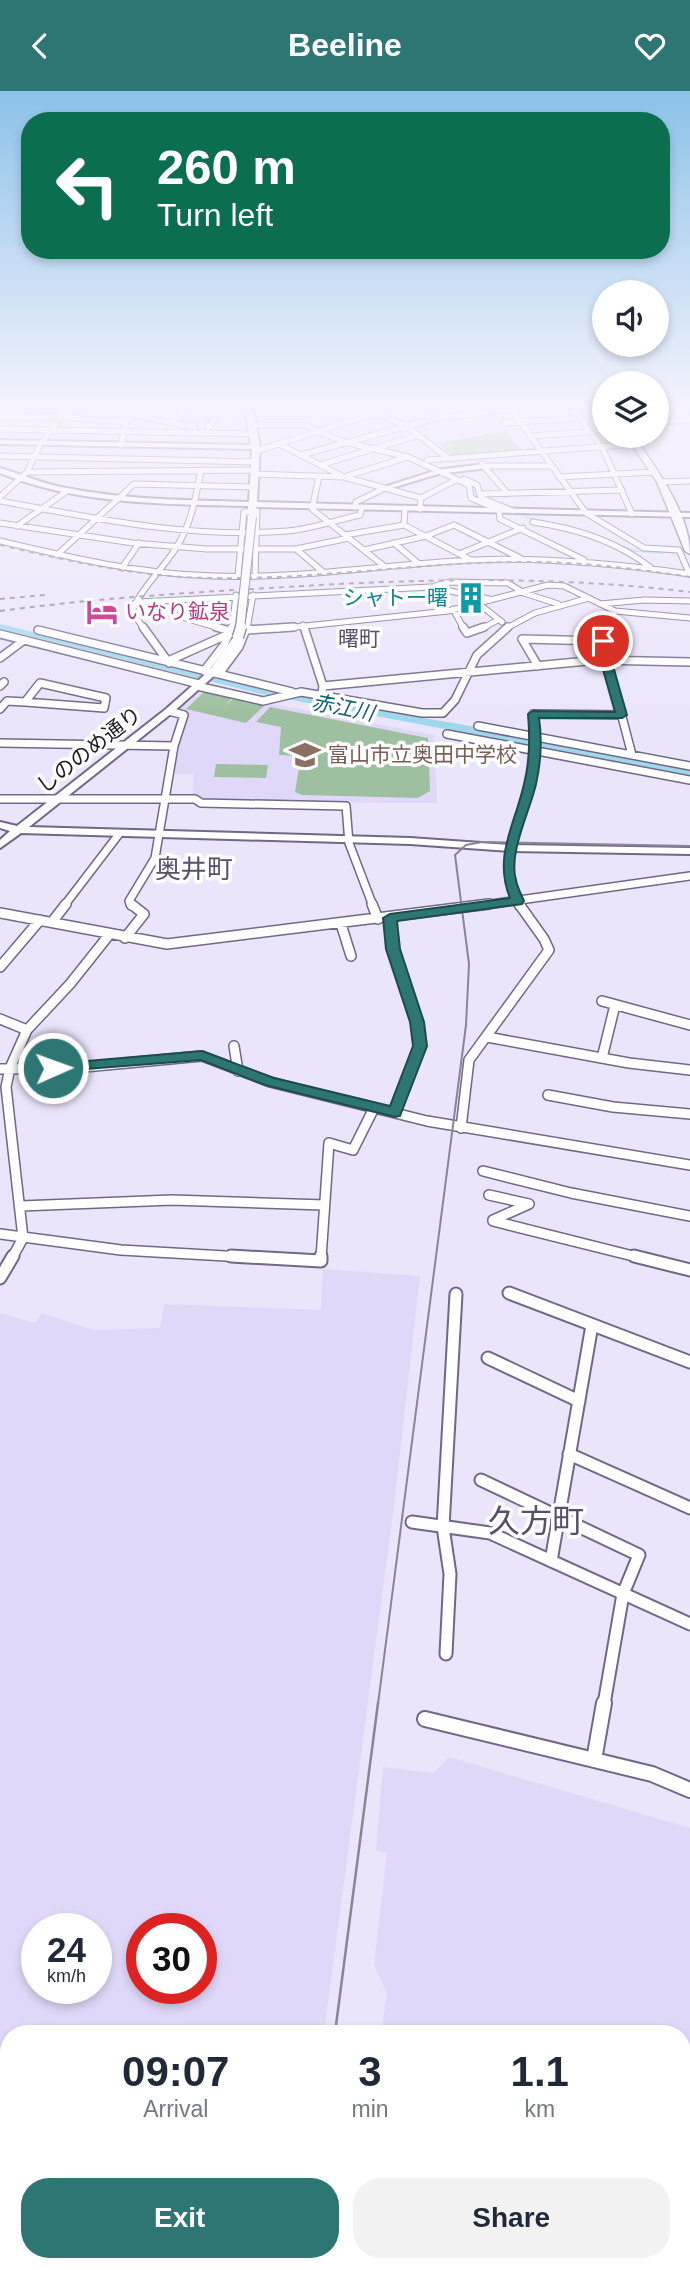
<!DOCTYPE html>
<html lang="en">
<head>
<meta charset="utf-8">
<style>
  body { margin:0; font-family:Arial,"Noto Sans JP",sans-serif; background:#f2f2f3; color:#1f2937; height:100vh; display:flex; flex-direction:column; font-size:26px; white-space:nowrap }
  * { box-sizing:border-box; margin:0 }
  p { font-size:23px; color:#747a83 }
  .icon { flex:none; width:38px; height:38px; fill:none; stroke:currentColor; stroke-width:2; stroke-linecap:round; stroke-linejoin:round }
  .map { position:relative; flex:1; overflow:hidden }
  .details { position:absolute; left:0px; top:1934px; width:691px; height:247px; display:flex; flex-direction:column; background:#fff; border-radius:28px 28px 0 0; box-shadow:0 4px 10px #0003 }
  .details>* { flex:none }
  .hud { position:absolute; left:21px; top:21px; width:649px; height:147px; border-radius:28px; box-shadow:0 4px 10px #0003; background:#0b6e4f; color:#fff; overflow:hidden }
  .buttons { position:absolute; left:592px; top:189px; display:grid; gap:14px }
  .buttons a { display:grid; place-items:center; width:77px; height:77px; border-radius:50%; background:#fff; box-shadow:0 4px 10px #0003; font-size:35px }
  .speed { position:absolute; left:21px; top:1822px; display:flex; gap:14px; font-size:35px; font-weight:700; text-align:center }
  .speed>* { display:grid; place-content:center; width:91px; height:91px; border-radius:50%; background:#fff; box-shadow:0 4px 10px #0003; line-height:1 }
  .speed small { font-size:18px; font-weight:400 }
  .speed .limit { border:10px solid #d22; background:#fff; color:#111 }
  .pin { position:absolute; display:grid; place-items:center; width:60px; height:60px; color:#fff; margin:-30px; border:4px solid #fff; border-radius:50%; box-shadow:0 2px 7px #0007 }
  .me { position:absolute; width:77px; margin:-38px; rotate:88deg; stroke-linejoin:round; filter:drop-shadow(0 0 5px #0008) }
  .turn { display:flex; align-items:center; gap:24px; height:147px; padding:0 21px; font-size:32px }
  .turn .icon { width:91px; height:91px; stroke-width:2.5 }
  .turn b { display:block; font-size:49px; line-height:60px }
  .eta { display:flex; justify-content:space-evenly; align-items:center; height:119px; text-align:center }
  .eta b { font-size:42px; font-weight:700; line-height:49px }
  .button { display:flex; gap:14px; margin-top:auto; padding:14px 21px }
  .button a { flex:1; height:80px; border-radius:28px; background:#2d7673; color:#fff; font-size:28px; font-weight:700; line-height:80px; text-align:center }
  .button a+a { background:#f2f2f3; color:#1f2937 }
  header { display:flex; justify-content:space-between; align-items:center; height:91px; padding:0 21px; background:#2d7673; color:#fff; font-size:32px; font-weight:700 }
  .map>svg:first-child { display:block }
</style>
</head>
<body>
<header><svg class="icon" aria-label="back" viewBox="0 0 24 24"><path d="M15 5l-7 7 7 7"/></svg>Beeline<svg class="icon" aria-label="heart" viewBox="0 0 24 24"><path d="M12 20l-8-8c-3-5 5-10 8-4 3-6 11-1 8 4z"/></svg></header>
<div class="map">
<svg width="690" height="2179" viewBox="0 0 690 2179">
  <rect width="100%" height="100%" fill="#eae5fa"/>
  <path fill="#e0d8f9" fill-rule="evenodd" d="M 492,322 L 523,360 L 450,366 L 411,336 L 445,327 Z
    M 203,599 L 434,644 L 437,712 L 208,711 L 192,706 L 194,683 L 172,683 L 187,625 L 180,618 Z
    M 323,1178 L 420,1185 L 394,1415 L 324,1942 L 9,1942 L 9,2162 L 0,2163 L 0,1222 L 35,1232 L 42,1222 L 93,1239 L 160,1237 L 164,1213 L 321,1219 ZM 37,1838 L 96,1838 L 96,1897 L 37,1897 ZM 142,1838 L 201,1838 L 201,1897 L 142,1897 Z
    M 449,1666 L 690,1737 L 690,2050 L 683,2050 L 682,1942 L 381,1942 L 387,1902 L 374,1874 L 387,1762 L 376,1759 L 383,1676 L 434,1682 Z"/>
  <path fill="#9ec0a0" d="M 506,340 L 521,359 L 453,365 L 438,352 Z
    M 205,600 L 233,606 L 224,616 L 234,607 L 265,614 L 246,632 L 186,618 Z
    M 270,616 L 428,647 L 430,700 L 418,707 L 302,704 L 295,701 L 301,665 L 279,664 L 281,636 L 256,631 Z
    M 216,673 L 268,674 L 266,687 L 214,686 Z"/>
  <path fill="#9fd8eb" d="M 0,533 L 333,612 L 465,634 L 690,679 L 690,685 L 261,603 L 0,538 Z"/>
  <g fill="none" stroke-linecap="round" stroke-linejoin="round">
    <path stroke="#9fd8eb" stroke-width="2" d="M 180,318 L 248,330
      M 311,334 L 333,325 L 331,318
      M 356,351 L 377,355
      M 384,356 L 404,362
      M 414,366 L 436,376
      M 473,394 L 474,404 L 481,408
      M 513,421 L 536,429
      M 623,456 L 635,460 L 662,462"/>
    <defs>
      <path id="street-far4" d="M 116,318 L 137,320
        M 335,318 L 355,329
        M 413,318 L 433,328
        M 511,318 L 586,422 L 644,457 L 679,459 L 689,482
        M 573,318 L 602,356 L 632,423
        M 673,318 L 690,328
        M 377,322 L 406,335 L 448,367
        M 132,324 L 195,336
        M 0,327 L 61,326 L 126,331
        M 656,331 L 690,329
        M 171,332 L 187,318
        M 504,332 L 579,327
        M 253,334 L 305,334 L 344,351 L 408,366 L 469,394 L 471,407 L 499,419 L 500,428 L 584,469
        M 208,337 L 221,318
        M 0,338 L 254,343
        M 530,345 L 590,341
        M 279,353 L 344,386 L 421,407 L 420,418
        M 121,354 L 126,331 L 139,318
        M 256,360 L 389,318
        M 301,364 L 433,328 L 514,318
        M 0,365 L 255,371
        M 427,369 L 636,353
        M 482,373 L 507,402
        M 320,374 L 419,344
        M 484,375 L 551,375
        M 27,381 L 255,379
        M 254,383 L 344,386 L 408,366
        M 319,385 L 312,418 L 384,475
        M 559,386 L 655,381
        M 464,388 L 477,394 L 481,407 L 513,420
        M 661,391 L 690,390
        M 480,403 L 622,399
        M 0,406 L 27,381 L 41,352 L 61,326 L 62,318
        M 421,407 L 456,389
        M 0,410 C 94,427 190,448 287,440 C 312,438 336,429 360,424 L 362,416
        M 355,416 L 356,411 L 385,397
        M 533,431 C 575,437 616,450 650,476
        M 0,432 L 133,452 L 207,458 L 296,458 L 349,447
        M 404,434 L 405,417
        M 17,435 L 67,400
        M 345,444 L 404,434 L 471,469
        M 0,450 C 71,467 141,483 214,485 C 301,488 387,473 473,469 C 546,466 618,473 690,483
        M 394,452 L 419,473
        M 296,458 L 322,480
        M 364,459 L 426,445 L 454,434 L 520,467
        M 459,463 L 523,437
        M 57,464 L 134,393 L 253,396
        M 122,477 L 139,452
        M 238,485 L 244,421 L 257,420 L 255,484
        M 435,495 L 449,491 L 508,492 L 524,502 L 558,513
        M 139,511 L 431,496 L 489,508
        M 135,512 L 222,538
        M 479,513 L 502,531
        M 600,513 L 644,509 L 690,510
        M 453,518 L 464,538
        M 303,534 L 304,538
        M 144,538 L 132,520 C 142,496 162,479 176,457 C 191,434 196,406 201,379
        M 232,538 L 236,504
        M 247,538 L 253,504
        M 277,538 L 448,520 L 548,494 L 564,495 L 615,520 L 690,527
        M 481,538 L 498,529
        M 505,538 L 535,522 L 589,507
        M 607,538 L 615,520"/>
      <path id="street-far3" d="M 143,536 L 169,572
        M 216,536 L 230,540 L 294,536
        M 304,536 L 323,595 L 322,601
        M 463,536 L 467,542 L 484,536
        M 609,536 L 603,543 L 603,553 L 632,664
        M 38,539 L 292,601
        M 0,543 L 199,593
        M 0,567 L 24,549
        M 168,570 L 231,542
        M 538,575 L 522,548 L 603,550
        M 204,580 L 224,554 L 232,536
        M 219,583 L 239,556 L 247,536
        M 40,592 L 106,607 L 104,617 L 25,611 Z
        M 0,595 L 4,591
        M 197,595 L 263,610 L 301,601 L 422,622 L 443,622 L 455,609 L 477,564 L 508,536
        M 323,595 L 598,569 L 690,571
        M 0,618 L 7,610 L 25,611
        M 478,635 L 690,675
        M 447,643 L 690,689
        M 0,652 L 174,655
        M 0,708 L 195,708 L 201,712 L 346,715 L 349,752 L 373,815
        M 64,815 L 119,743
        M 131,815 L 129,810 L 155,767 L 174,655 L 184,624 L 169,620
        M 477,815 L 690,785
        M 519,815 C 497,769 518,738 530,694 C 536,671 536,647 533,623 L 622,624"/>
      <path id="street-far2" d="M 372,813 L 378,828
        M 0,822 L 167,853 L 489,813
        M 390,827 L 393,858 L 417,931 L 420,955 L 395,1021
        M 52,831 L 66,813
        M 341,833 L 351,865
        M 125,847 L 144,823 L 131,813
        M 0,876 L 40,829
        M 602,910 L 690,934
        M 0,928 L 27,939
        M 487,946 L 629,972 L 690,979
        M 234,955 L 238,980
        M 602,967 L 615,914
        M 0,978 L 74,977 L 202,965 L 270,991 L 427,1030 L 690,1074
        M 548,1004 L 613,1016 L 690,1023
        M 461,1037 L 469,969 L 549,859 L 544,848 L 519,813
        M 483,1080 L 571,1102 L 690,1125
        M 489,1104 L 529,1113 L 493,1129
        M 21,1115 L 172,1109 L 324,1114
        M 493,1130 L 641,1167
        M 0,1143 L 121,1159 L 262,1167
        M 12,1167 L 23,1147 L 6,996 L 10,977 L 27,939 L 70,893 L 109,844
        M 321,1167 L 329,1052 L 353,1059 L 374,1017"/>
      <path id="street-far1" d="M 231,1165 L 321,1170 L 321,1165
        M 634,1165 L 690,1179
        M 0,1187 L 13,1165
        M 509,1202 L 690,1271
        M 488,1267 L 579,1310
        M 569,1363 L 690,1417
        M 481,1389 L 639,1464 L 623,1503 L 604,1613
        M 412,1431 L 490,1442 L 690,1533
        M 551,1470 L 592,1234
        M 446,1563 L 450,1483 L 443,1436 L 456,1203"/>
      <path id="street" d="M 425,1628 L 652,1683 L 690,1699
        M 594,1669 L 604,1612
        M 682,2059 L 690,2059
        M 324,2172 L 324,2179
        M 0,2178 L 92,2172
        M 119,2179 L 121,2172"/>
      <path id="secondary" d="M 245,318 L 253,318 L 260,356 L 257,411 L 690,422 L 690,426 L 256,416 L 256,421 L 252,423 L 248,421 L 248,415 C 165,413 79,414 0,382 L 0,377 C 21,383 40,392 61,396 C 123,409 186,409 249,411 L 252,358 L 0,353 L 0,349 L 251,354 Z
        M 484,373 L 488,375 L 487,377 L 438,383 L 385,399 L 381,397 L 437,379 Z
        M 238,543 L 243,546 L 215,584 L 172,622 L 29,736 L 410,747 L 511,754 L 690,757 L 690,763 L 511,760 L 410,753 L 21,742 L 0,757 L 0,749 L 10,740 L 0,737 L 0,731 L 17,735 L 166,618 L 209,580 L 235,544 Z"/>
      <path id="primary" d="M 626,345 L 634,345 C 656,377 690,423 690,463 L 685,460 L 657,391 Z"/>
    </defs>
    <use href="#street-far4" stroke="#706886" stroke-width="7"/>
    <use href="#street-far3" stroke="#706886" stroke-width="10"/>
    <use href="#street-far2" stroke="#706886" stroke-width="12"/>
    <use href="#street-far1" stroke="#706886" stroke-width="15"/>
    <use href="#street" stroke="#706886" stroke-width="18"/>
    <use href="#secondary" stroke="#706886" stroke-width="4"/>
    <use href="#primary" stroke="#706886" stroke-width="3"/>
    <use href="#street-far4" stroke="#fff" stroke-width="5"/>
    <use href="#street-far3" stroke="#fff" stroke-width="7"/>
    <use href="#street-far2" stroke="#fff" stroke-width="9"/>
    <use href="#street-far1" stroke="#fff" stroke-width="11"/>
    <use href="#street" stroke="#fff" stroke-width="14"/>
    <use href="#secondary" fill="#fff" fill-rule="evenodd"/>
    <use href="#primary" fill="#fff" fill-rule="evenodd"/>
    <path stroke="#898596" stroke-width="2" d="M 378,1613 L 466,934 L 469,873 L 455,764 L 466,754 L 482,751 L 690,755"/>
    <path stroke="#898596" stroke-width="2.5" d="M 335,1942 L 378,1612
      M 305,2179 L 306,2172"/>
    <path stroke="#898596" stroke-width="2" stroke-dasharray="5 5" stroke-linecap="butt" d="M 0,454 C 69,470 138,486 209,487 C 312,489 413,472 516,471 C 574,470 632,477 690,486
      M 0,508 L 45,504
      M 0,520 C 90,508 180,502 270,497 C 411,488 550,484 690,501"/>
    <defs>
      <path id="secondary-bridge-far1" d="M 240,538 L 252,426"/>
      <path id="secondary-bridge" d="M 238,546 L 241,536"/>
    </defs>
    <use href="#secondary-bridge-far1" stroke="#706886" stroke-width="10" stroke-linecap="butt"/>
    <use href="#secondary-bridge" stroke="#706886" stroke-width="13" stroke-linecap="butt"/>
    <use href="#secondary-bridge-far1" stroke="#fff" stroke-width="8"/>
    <use href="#secondary-bridge" stroke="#fff" stroke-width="10"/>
  </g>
  <linearGradient id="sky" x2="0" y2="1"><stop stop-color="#8bc2e9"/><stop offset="0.51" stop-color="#f6f3fd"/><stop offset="1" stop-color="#f6f3fd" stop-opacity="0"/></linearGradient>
  <rect width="690" height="623" fill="url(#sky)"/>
  <path fill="#2d7673" stroke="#1d4d4b" stroke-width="2" d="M 599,548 L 608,550 L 611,568 L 627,624 L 622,627 L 539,627 C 542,648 541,671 536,693 C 530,720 508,762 516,789 C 517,796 521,803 524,810 L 522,813 L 397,830 L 400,858 L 424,931 L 427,955 L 400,1025 L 395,1026 L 265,994 L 201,969 L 48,981 L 46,977 L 53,973 L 202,960 L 274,987 L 390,1015 L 413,955 L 410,931 L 386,858 L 383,827 L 390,823 L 510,807 C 493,765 515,734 524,693 C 530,670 530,646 528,623 L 533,620 L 615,621 L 600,568 Z"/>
  <defs>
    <symbol id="building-bare" viewBox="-9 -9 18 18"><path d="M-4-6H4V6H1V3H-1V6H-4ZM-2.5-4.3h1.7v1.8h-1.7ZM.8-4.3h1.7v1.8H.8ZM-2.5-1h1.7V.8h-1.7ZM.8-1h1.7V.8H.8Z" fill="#0f9aa8" stroke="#fff" stroke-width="2.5" paint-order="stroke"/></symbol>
    <symbol id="hotel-bare" viewBox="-9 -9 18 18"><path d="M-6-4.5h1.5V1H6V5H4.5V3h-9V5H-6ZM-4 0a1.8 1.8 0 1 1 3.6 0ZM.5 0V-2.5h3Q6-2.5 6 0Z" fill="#d1479c" stroke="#fff" stroke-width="2.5" paint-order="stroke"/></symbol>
    <symbol id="school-bare" viewBox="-9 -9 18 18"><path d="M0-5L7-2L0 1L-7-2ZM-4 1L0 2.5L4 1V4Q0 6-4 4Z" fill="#8d6e63" stroke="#fff" stroke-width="2.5" paint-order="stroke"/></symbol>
  </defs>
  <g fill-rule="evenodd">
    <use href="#building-bare" x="449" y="485" width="44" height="44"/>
    <use href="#hotel-bare" x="80" y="499" width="44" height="44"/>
    <use href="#school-bare" x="283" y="642" width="44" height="44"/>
  </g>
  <g text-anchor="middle" stroke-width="7" stroke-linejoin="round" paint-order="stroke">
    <g font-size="21" fill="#0d838f" stroke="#fff" text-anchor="end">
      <text x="448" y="514">シャトー曙</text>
    </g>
    <g font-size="21" fill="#b23c85" stroke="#fff" text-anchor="start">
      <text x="125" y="528">いなり鉱泉</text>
    </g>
    <g font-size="21" fill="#564f6b" stroke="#fff">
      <text x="359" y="555">曙町</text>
    </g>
    <g font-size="21" font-style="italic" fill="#155f72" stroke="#fff">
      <text transform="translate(343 617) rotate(11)" y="7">赤江川</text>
    </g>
    <g font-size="21" fill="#1d1a26" stroke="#fff">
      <text transform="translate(89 659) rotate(-38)" y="7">しののめ通り</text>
    </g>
    <g font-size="21" fill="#785e54" stroke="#fff" text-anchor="start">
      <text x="328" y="671">富山市立奥田中学校</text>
    </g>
    <g font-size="26" fill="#564f6b" stroke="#fff">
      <text x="194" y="787">奥井町</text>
    </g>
    <g font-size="32" fill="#564f6b" stroke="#fff">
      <text x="536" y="1441">久方町</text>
    </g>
  </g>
</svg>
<div class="buttons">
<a><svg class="icon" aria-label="sound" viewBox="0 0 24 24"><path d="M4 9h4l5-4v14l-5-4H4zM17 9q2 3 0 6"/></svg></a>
<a><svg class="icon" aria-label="layers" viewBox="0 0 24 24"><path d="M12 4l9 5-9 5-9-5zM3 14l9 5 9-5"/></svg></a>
</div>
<div class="speed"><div>24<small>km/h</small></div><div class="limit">30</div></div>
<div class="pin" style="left:603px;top:550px;background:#d93025"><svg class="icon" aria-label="arrive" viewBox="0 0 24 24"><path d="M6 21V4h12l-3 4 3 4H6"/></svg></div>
<svg class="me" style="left:53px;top:977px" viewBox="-20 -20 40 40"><circle r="17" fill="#2d7673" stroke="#fff" stroke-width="3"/><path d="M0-11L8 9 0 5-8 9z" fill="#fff"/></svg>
<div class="hud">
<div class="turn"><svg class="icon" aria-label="left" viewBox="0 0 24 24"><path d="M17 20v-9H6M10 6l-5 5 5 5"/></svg><div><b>260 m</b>Turn left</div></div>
</div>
<section class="details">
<div class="eta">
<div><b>09:07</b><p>Arrival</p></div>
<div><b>3</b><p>min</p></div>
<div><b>1.1</b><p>km</p></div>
</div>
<div class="button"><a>Exit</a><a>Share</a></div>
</section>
</div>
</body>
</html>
